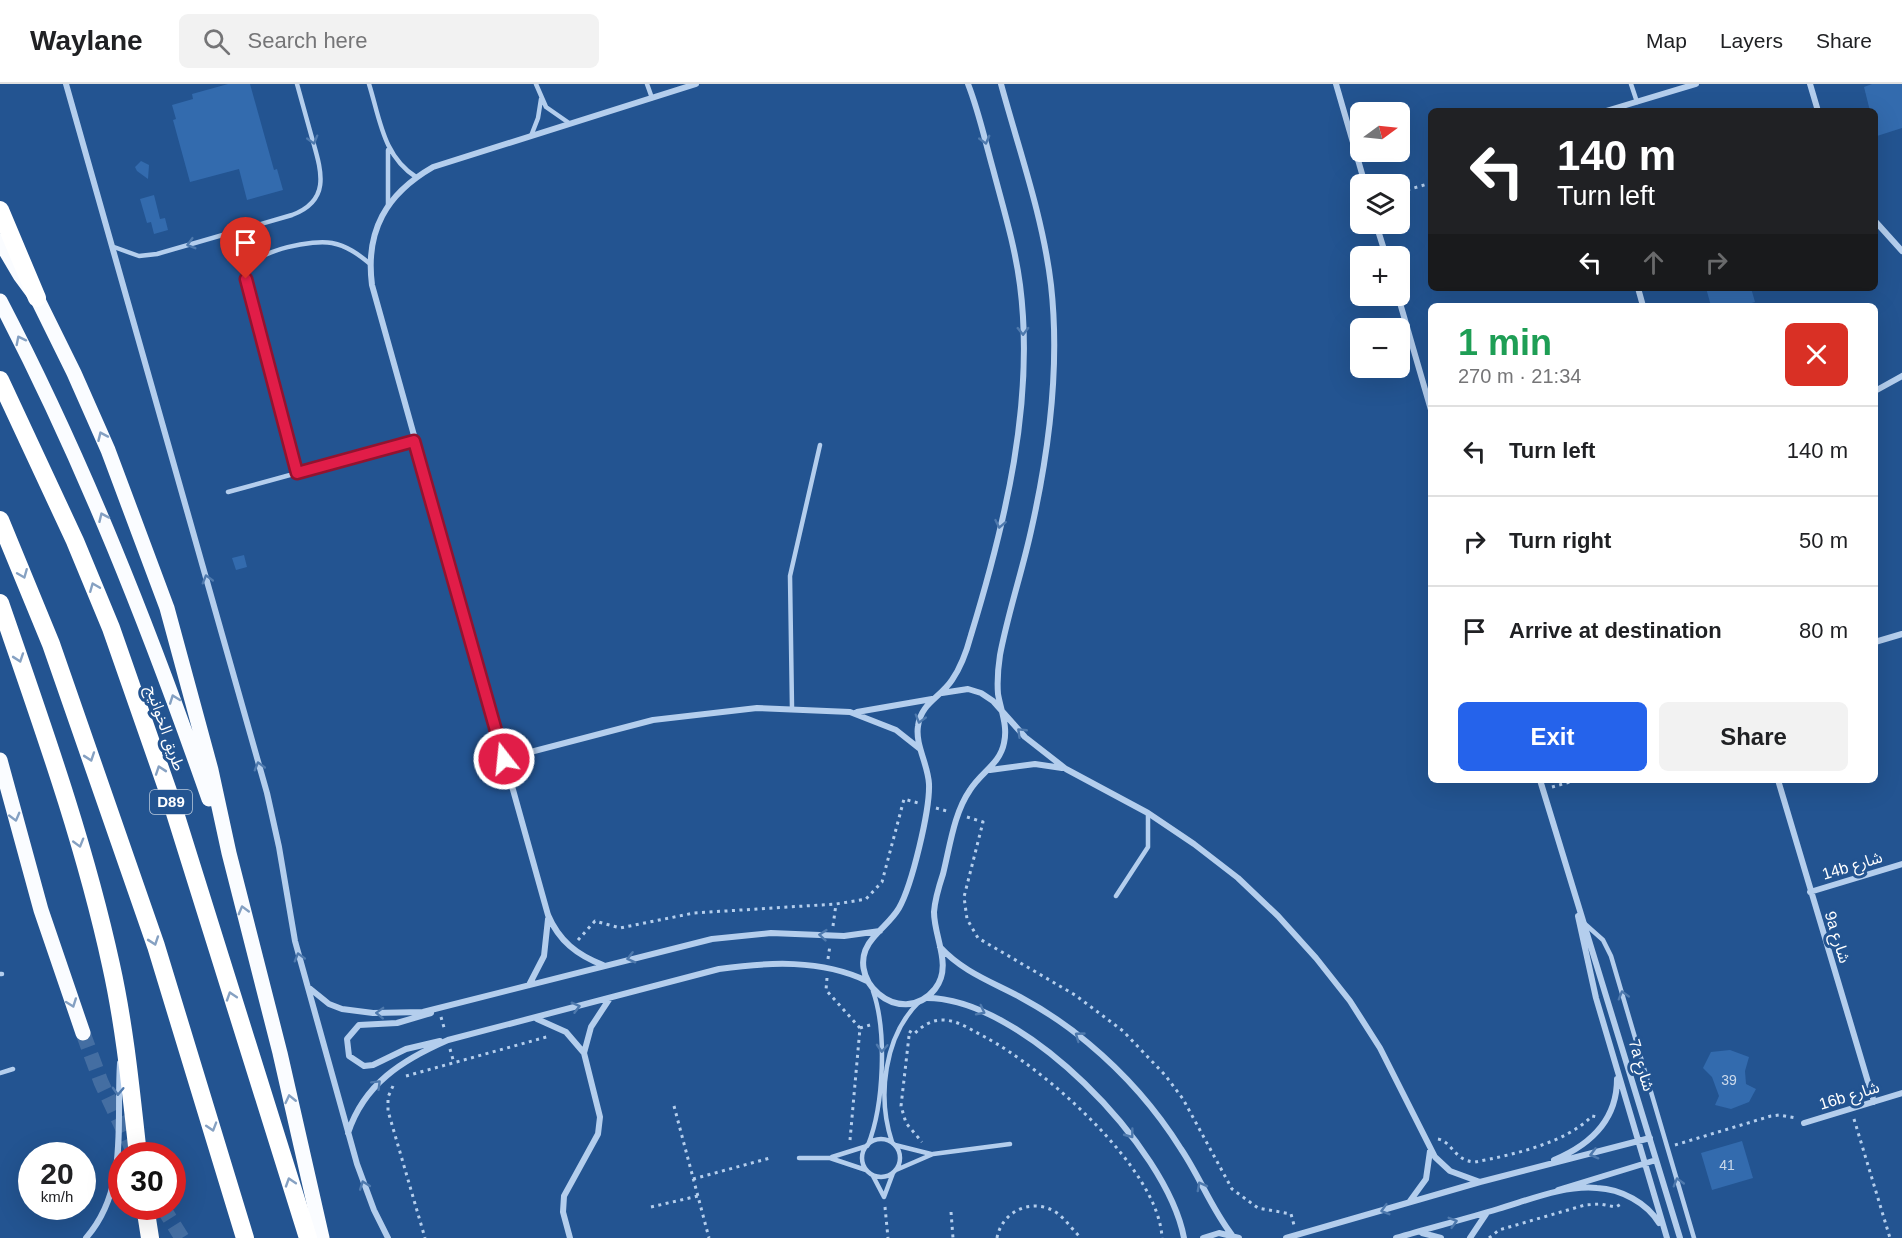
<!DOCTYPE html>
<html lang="en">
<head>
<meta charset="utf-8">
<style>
  body { margin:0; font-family:Helvetica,"Noto Sans Arabic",sans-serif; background:#f2f2f2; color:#202124; height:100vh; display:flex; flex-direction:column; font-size:22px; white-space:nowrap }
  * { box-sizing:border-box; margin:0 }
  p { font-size:20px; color:#757577 }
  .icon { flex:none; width:33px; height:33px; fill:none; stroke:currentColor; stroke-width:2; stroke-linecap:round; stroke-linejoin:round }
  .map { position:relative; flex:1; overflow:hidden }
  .panel { position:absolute; left:1428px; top:219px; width:450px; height:480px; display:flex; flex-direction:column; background:#fff; border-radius:9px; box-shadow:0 6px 24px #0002 }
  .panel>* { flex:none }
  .hud { position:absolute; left:1428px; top:24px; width:450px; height:183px; border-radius:9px; box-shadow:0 6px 24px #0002; background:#202124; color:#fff; overflow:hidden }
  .needle { width:39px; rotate:75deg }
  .fabs { position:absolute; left:1350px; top:18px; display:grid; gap:12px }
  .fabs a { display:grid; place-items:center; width:60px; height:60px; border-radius:9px; background:#fff; box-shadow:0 6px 24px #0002; font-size:30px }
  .speed { position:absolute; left:18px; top:1058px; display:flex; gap:12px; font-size:30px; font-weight:700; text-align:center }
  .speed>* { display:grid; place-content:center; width:78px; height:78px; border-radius:50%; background:#fff; box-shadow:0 6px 24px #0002; line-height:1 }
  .speed small { font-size:15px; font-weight:400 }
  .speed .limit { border:9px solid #d22; background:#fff; color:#111 }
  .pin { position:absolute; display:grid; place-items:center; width:51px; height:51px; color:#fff; margin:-62px -26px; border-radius:50% 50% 50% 0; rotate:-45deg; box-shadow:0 0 6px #0007 }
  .pin .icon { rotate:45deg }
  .me { position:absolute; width:66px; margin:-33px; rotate:344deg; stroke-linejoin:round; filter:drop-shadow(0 0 4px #0008) }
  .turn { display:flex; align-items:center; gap:21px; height:126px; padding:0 30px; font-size:27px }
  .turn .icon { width:78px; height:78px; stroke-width:2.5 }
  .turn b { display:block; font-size:42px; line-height:51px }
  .lanes { display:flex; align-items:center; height:57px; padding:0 30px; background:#0003; justify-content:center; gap:30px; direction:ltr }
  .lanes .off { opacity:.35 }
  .round { display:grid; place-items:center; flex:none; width:63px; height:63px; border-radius:9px; background:#f2f2f2 }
  .headline { display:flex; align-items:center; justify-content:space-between; height:102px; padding:0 30px }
  h1 { font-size:36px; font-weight:700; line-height:45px; color:#1e9e55 }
  .primary-button { display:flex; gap:12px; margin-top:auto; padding:12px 30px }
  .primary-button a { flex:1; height:69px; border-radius:9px; background:#2563eb; color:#fff; font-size:24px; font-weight:700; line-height:69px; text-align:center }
  .primary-button a+a { background:#f2f2f2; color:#202124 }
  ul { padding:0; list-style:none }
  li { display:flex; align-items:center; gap:18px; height:90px; padding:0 30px; border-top:2px solid #e0e0e0 }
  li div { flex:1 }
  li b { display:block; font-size:22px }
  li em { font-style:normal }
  header { display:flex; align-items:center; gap:36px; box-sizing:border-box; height:84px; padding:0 30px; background:#fff; border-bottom:2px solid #e0e0e0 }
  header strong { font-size:28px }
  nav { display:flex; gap:33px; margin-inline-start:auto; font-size:21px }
  .search { width:420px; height:54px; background:#f2f2f2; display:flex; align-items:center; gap:15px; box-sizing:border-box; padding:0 21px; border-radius:9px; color:#757577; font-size:22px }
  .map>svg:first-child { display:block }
</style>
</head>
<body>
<header>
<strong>Waylane</strong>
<div class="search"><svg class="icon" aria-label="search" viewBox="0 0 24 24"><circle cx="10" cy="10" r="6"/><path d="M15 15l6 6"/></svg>Search here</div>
<nav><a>Map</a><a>Layers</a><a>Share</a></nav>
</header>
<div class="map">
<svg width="1902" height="1154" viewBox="0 0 1902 1154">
  <rect width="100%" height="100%" fill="#235491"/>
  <path fill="#336bae" d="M 228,0 L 250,0 L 274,86 L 277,85 L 283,106 L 247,116 L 239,85 L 190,98 L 173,36 L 176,35 L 172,21 L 193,15 L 192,10 Z
    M 1872,0 L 1902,0 L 1902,44 L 1877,52 L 1875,27 L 1870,27 L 1864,3 Z
    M 141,77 L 149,81 L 148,95 L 137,87 L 135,83 Z
    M 154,111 L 160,135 L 165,134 L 168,146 L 154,150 L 151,138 L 147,139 L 140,115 Z
    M 1706,204 L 1751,204 L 1755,218 L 1742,222 L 1711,222 Z
    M 244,471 L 247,483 L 236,486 L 232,474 Z
    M 1730,966 L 1749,973 L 1745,987 L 1746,1000 L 1756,1005 L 1749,1018 L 1731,1025 L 1715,1021 L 1719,1012 L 1712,993 L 1703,984 L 1711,968 Z
    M 1742,1057 L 1753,1094 L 1712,1106 L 1701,1069 Z"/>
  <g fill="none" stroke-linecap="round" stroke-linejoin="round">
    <path stroke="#446ea2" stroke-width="15" stroke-dasharray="15 8" stroke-linecap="butt" d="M 83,949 L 101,998 L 135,1071
      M 162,1122 L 182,1154"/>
    <path stroke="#b4ceed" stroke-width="3" stroke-dasharray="3 4.5" stroke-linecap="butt" d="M 1400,108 L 1431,99
      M 1552,703 L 1577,696
      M 936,724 L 950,728
      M 967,733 L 983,738 L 964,813 L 967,835 L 978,854 L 1075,911 L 1123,947 L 1165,991 L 1183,1015 L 1232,1105 L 1258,1124 L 1291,1130 L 1294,1141
      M 833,842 L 836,820
      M 578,856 L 595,837 L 620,844 L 694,829 L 836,820 L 866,815 L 882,798 L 904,715 L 918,719
      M 828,875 L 830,861
      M 827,894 L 826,906 L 860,944 L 850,1056
      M 441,933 L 445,947
      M 860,944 L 870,941
      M 909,947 L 914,950 C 922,942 931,936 942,936 C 958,936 971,946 985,953 C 1043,984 1159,1084 1162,1154
      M 909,952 L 901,1022 L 906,1039 L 922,1058
      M 450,965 L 454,979
      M 406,992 L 550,952
      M 393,1002 L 388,1013 L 388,1027 L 425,1154
      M 674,1022 L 709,1154
      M 1854,1035 L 1890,1154
      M 1438,1055 C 1453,1058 1454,1077 1475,1078 C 1512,1071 1566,1059 1592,1032 L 1597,1033
      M 1675,1061 L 1771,1032 L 1779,1031 L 1796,1034
      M 693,1095 L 770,1074
      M 651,1123 L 698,1112
      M 885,1123 L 888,1154
      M 951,1128 L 953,1154
      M 997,1154 C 1002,1126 1034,1113 1057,1129 C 1066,1136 1073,1146 1081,1154
      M 1489,1154 L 1499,1146 L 1585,1121 L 1600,1120 L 1616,1123 L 1621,1120"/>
    <path stroke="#b4ceed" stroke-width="4.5" d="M 369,0 C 380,35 383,72 416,93
      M 536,0 L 546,23 L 569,39
      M 647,0 L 652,14
      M 1631,0 L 1637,18
      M 531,52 L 538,34 L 541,15
      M 388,121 L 388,66
      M 114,163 L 139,172 L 157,170 L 292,131 C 332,116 321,86 312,54 C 307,36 302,18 297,0
      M 297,389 L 247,206 C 246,198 245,191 250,183 C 260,166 313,155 332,159 C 347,162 358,170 369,179
      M 228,408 L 414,357
      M 792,624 L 790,492 L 820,361
      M 1116,812 L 1148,763 L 1148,729
      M 1585,840 L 1603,856 L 1611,872 L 1694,1154
      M 0,890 L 2,890
      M 0,989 L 13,985
      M862 1074a19 19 0 1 1 38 0a19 19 0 1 1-38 0Z
      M 892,1058 C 877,1013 884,952 919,918
      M 868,1061 C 884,1021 887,947 873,907
      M 895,1061 L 931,1070
      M 832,1073 L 867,1062
      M 799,1074 L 830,1074 L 866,1086
      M 896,1086 L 933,1070 L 1010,1060
      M 873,1092 L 884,1113 L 893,1089"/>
    <path stroke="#b4ceed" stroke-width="6" d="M 66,0 L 267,709 L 279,763 L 295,857 L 357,1080 L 374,1126 L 388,1154
      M 968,0 C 979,28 985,57 993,85 C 1003,123 1015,162 1020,201 C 1035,317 1005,440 971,551 C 967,566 961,583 952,596 C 940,614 921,619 918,642 C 915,661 928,680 929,700 C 930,726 912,801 899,824 C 892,836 882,843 873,854 C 839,893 901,947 935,905 C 953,882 934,854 934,828 C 935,815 939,802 943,790 C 950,762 954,729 970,706 C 981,688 1000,680 1004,659 C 1008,642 1001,627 998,610 C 997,597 998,584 1000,571 C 1008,529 1022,488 1031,447 C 1049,368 1060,281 1051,201 C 1043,133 1019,66 1001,0
      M 1336,0 L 1365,100
      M 1810,0 L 1818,27
      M 1606,27 L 1696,0
      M 1875,137 L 1902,167
      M 1376,140 L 1386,172
      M 1638,204 L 1643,222
      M 1398,212 L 1431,326
      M 1875,307 L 1902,292
      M 1875,558 L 1902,550
      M 942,609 L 968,605 L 981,609 L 993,617 L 1025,653 L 1066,685 L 1148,729 L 1194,760 L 1238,794 L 1278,832 L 1316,874 L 1350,917 L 1380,964 L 1435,1073 L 1450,1087 L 1480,1098
      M 857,628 L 932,615
      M 504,675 L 653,636 L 757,624 L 850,628 L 896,646 L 920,665
      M 990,686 L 1035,680 L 1062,684
      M 1540,696 L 1680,1154
      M 1778,696 L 1874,1018
      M 1810,808 L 1902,780
      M 1578,832 L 1596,914 L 1667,1154
      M 940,863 C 963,888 992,898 1020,913 C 1044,926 1068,942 1088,959 C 1124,989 1156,1025 1181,1065 C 1200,1093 1211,1124 1232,1151
      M 603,881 C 577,871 559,857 548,831 L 372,201 C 365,147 386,110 433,83 L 696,0
      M 529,901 L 544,872 L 548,835
      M 308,903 L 329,920 L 342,925 L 373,929 L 423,928 L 712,855 L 771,849 L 844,852 L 880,847
      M 926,914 C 1022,913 1167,1063 1184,1154
      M 431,929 L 397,939 L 359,941 L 347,955 L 349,972 L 364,982 L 373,981 L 406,965 L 440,957
      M 537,935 L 566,948 L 584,969 L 600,1033 L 598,1050 L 564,1112 L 563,1128 L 570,1154
      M 584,969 L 591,943 L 610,914
      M 1804,1039 L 1902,1009
      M 348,1049 C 364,1000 402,976 448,956 L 719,885 C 768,878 821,875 867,897
      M 1554,1076 C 1590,1061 1617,1036 1617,995
      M 1558,1106 L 1656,1076
      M 1410,1117 L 1426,1095 L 1430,1067
      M 1422,1149 L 1441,1154
      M 86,1154 C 129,1105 116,1039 120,979
      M 1203,1154 L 1219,1149 L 1239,1154
      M 1286,1154 L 1480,1098 L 1650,1054
      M 1396,1154 C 1430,1144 1465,1135 1498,1125 C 1529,1116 1564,1101 1597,1104 C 1621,1105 1647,1119 1659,1139
      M 1470,1154 L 1486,1130"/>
    <path stroke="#fafcff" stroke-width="15" d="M 0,157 L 20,191 L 37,214 L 74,289 L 108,366 L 167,524 L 211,686 L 229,769 L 280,969 L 322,1154
      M 0,217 C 84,378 149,544 209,715
      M 0,676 L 41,826 L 83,949"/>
    <path stroke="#fff" stroke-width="18" d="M 0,126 L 37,214
      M 0,296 L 75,457 L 111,544 L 170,713 L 308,1154
      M 0,436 L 51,560 L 156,862 L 245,1154
      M 0,519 C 41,638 84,757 111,881 C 125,944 131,1008 138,1071
      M 145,1122 L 150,1154"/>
  </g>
  <defs><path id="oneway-chevron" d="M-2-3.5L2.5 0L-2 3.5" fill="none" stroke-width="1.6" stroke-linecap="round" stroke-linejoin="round" transform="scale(1.5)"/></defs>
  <g stroke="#4e79ad">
    <use href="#oneway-chevron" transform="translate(313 56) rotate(74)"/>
    <use href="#oneway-chevron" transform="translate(985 56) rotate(75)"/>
    <use href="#oneway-chevron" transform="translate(191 160) rotate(164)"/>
    <use href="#oneway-chevron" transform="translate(1023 247) rotate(89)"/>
    <use href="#oneway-chevron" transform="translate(1000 440) rotate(101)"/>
    <use href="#oneway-chevron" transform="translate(207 495) rotate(-106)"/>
    <use href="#oneway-chevron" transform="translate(920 635) rotate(106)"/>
    <use href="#oneway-chevron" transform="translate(1021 648) rotate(-136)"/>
    <use href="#oneway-chevron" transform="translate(259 682) rotate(-106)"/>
    <use href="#oneway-chevron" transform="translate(823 851) rotate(-175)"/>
    <use href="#oneway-chevron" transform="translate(299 873) rotate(-106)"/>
    <use href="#oneway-chevron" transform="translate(631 874) rotate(166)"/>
    <use href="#oneway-chevron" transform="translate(1623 911) rotate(-106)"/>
    <use href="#oneway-chevron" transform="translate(576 923) rotate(-15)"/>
    <use href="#oneway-chevron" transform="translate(981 927) rotate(27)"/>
    <use href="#oneway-chevron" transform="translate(380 929) rotate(-178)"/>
    <use href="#oneway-chevron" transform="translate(1079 952) rotate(-144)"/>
    <use href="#oneway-chevron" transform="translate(882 964) rotate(93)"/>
    <use href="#oneway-chevron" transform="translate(377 1000) rotate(-45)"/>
    <use href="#oneway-chevron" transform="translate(118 1007) rotate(92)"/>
    <use href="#oneway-chevron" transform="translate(1130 1050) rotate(53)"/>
    <use href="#oneway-chevron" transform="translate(1594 1070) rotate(165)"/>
    <use href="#oneway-chevron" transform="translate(1678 1098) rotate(-106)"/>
    <use href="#oneway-chevron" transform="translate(364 1101) rotate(-110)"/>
    <use href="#oneway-chevron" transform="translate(1201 1102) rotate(-118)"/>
    <use href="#oneway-chevron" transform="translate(1385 1126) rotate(164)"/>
    <use href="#oneway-chevron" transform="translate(1453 1138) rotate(-16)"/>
  </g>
  <g stroke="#84a0c2">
    <use href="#oneway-chevron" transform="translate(20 256) rotate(-117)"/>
    <use href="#oneway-chevron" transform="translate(102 352) rotate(-114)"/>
    <use href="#oneway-chevron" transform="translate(103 433) rotate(-114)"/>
    <use href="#oneway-chevron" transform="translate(174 615) rotate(-110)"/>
    <use href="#oneway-chevron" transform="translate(15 733) rotate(75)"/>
    <use href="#oneway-chevron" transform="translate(243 826) rotate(-105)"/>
    <use href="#oneway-chevron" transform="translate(72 919) rotate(70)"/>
    <use href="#oneway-chevron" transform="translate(290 1015) rotate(-103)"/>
  </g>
  <g stroke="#86a1c2">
    <use href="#oneway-chevron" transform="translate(23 490) rotate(68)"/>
    <use href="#oneway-chevron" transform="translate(94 503) rotate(-112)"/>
    <use href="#oneway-chevron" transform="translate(19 574) rotate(71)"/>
    <use href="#oneway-chevron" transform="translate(90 673) rotate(71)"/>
    <use href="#oneway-chevron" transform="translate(160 686) rotate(-109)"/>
    <use href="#oneway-chevron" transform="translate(79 759) rotate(74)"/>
    <use href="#oneway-chevron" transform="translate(154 857) rotate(71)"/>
    <use href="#oneway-chevron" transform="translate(231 912) rotate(-108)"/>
    <use href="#oneway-chevron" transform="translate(212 1043) rotate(73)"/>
    <use href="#oneway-chevron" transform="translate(290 1098) rotate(-108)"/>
  </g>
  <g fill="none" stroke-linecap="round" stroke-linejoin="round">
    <defs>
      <path id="route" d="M 246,195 L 297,389 L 414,357 L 504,675"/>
    </defs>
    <use href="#route" stroke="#92132f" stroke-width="15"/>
    <use href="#route" stroke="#e11d48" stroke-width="10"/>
  </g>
  <g text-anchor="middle" stroke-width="6" stroke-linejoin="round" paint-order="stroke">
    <g font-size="14" fill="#ccdaeb">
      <text x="1729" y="1001">39</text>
      <text x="1727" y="1086">41</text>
    </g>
    <rect fill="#235491" stroke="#bdccde" stroke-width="1.5" x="150" y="706" width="42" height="24" rx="4.5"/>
    <g font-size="15" font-weight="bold" fill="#fff">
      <text x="171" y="723">D89</text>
    </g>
    <g font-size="16" fill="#fff" stroke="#235491">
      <text transform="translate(166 644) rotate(71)" y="6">طريق الخوانيج</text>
      <text transform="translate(1852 781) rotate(-17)" y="6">14b شارع</text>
      <text transform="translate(1838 853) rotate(73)" y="6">9a شارع</text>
      <text transform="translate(1642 981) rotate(73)" y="6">7a شارع</text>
      <text transform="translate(1849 1011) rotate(-17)" y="6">16b شارع</text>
    </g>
  </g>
</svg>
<div class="fabs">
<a><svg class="needle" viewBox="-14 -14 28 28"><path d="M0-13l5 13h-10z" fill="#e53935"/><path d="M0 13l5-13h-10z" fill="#757577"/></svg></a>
<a><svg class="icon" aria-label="layers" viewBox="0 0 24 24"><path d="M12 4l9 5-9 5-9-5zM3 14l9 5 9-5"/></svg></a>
<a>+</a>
<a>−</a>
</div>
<div class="speed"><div>20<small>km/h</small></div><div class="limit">30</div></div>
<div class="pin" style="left:246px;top:195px;background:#d93025"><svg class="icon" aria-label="arrive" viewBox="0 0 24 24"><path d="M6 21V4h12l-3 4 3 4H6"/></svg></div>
<svg class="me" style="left:504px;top:675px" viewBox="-20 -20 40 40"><circle r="17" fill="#e11d48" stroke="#fff" stroke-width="3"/><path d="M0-11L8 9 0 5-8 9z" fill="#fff"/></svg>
<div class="hud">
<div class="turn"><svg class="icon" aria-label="left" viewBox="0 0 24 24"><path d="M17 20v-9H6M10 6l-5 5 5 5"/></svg><div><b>140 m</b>Turn left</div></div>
<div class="lanes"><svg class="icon" aria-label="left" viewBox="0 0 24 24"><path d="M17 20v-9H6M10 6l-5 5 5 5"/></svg><svg class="icon off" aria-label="ahead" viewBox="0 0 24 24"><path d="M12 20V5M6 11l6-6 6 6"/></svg><svg class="icon off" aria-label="right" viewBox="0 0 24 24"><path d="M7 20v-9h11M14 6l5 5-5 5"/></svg></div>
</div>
<section class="panel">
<div class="headline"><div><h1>1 min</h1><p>270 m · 21:34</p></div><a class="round" style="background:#d93025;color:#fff"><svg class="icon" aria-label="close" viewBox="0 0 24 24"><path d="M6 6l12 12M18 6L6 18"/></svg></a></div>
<ul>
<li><svg class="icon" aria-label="left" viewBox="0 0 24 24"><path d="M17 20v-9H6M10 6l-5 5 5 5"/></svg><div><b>Turn left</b></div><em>140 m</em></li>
<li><svg class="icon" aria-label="right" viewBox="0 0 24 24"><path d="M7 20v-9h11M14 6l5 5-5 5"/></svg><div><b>Turn right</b></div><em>50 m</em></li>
<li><svg class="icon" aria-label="arrive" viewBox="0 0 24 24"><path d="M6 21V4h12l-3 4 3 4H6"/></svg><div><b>Arrive at destination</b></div><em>80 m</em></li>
</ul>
<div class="primary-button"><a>Exit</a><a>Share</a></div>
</section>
</div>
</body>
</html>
